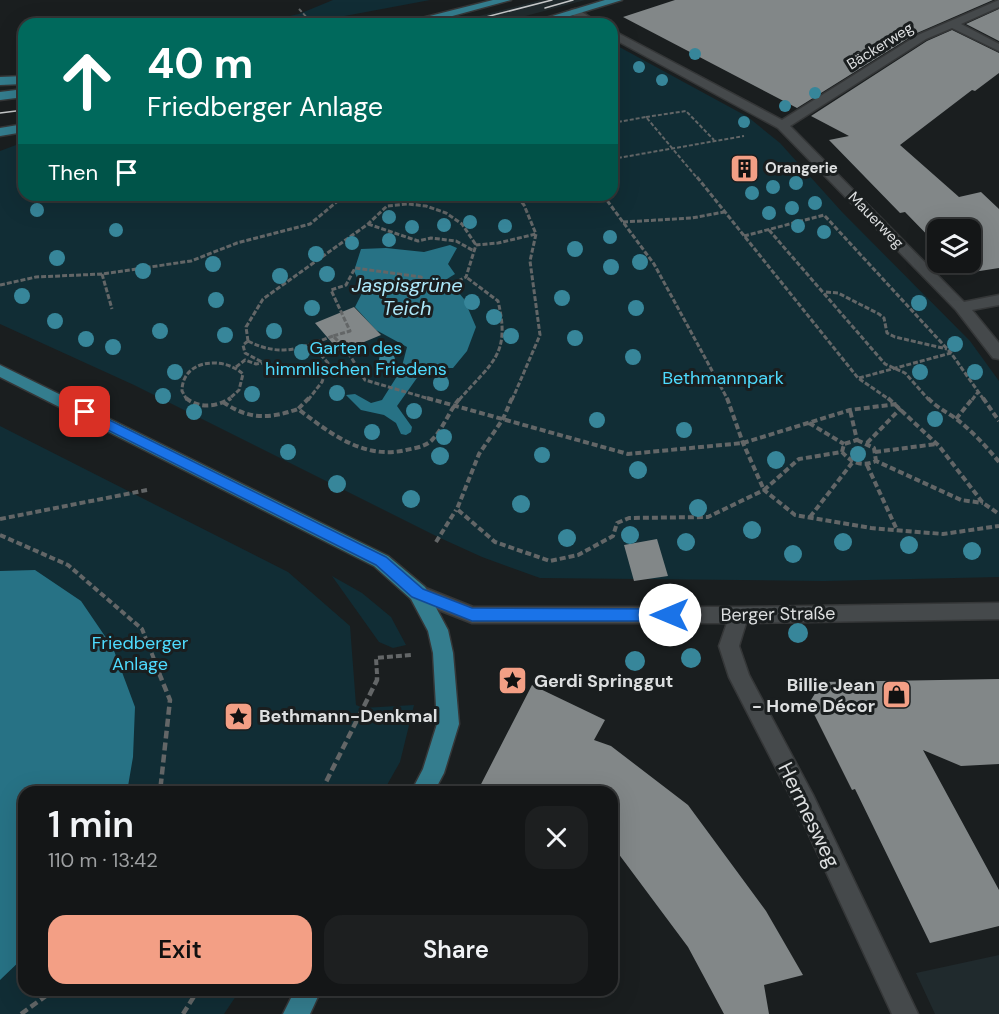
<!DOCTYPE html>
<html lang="en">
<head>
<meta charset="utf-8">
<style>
  body { margin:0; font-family:"DM Sans",sans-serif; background:#1d1f20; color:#f1f3f6; height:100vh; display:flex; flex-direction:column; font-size:22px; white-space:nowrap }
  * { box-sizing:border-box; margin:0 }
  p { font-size:20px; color:#9d9fa1 }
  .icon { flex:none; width:33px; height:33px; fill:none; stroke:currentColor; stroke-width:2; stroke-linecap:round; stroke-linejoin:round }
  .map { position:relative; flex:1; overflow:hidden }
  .drawer { position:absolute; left:18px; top:786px; width:600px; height:210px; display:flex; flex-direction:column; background:#141617; border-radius:18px; box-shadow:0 6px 24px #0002,0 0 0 2px #333536 }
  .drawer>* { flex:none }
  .top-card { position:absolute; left:18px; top:18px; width:600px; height:183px; border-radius:18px; box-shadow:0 6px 24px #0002,0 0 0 2px #333536; background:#00695c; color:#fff; overflow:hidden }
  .fabs { position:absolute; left:927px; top:219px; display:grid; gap:12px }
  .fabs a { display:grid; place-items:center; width:54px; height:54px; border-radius:12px; background:#141617; box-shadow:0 6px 24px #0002,0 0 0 2px #333536; font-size:30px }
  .pin { position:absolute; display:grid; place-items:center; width:51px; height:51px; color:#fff; margin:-26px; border-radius:12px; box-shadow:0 3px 9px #0006 }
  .me { position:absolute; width:66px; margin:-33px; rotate:270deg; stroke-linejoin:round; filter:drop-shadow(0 0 4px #0008) }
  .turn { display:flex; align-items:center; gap:21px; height:126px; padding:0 30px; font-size:27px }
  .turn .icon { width:78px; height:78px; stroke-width:2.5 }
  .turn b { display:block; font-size:42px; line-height:51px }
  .then { display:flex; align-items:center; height:57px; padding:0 30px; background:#0003; gap:12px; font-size:22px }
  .round { display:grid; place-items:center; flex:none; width:63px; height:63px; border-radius:18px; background:#1d1f20 }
  .summary { display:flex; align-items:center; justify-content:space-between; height:102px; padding:0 30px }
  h1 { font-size:36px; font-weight:600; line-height:45px }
  .button { display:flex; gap:12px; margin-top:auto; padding:12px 30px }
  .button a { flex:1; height:69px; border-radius:18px; background:#f39f85; color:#111; font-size:24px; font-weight:600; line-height:69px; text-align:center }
  .button a+a { background:#1d1f20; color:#f1f3f6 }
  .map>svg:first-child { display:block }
</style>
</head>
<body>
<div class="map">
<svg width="999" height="1014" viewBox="0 0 999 1014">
  <rect width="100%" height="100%" fill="#1a1e1f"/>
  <path fill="#202a2d" d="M 541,0 L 585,0 L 496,24 L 448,24 Z
    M 999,955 L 999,1014 L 935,1014 L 916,973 Z"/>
  <path fill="#112d35" d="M 333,0 L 430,0 L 302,24 L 251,24 L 299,14 Z
    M 612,43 L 748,117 L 780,143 L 842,212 L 970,341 L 999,381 L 999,577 L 824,581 L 540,578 L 482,557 L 438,537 L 134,385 L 0,324 L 0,151 L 24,142 L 24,195 L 612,195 Z
    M 0,426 L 288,572 L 350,626 L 356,705 L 363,708 L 414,705 L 400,762 L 383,792 L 24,792 L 24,990 L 240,990 L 224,1014 L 0,1014 Z
    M 332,576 L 362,593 L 391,617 L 406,645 L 393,648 L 379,642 Z"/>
  <path fill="#277285" d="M 450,245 L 457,248 L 448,264 L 455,274 L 447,279 L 464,299 L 476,327 L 467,351 L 453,368 L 424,368 L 397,406 L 412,427 L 411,432 L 406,435 L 401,434 L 396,423 L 384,415 L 361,410 L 346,395 L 355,394 L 371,403 L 382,400 L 401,370 L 407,347 L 376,330 L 355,307 L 363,291 L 354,271 L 361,249 L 386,248 L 424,252 Z
    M 35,570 L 81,601 L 113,648 L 135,707 L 133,757 L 127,792 L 24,792 L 24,957 L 0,980 L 0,571 Z"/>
  <path fill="#828788" d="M 675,0 L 993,0 L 917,33 L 797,108 L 623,17 Z
    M 999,9 L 999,41 L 966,24 Z
    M 952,30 L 999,53 L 999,73 L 975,91 L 972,90 L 900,145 L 959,197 L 981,192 L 999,209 L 999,268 L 967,273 L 959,264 L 954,265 L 952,262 L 970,262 L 970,230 L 938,230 L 938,246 L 905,212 L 900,213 L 829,140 L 849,136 L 811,116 L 927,41 Z
    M 354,307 L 381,335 L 340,352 L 315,323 Z
    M 657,539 L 668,576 L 634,581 L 624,545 Z
    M 999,679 L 999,764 L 961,766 L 923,750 L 999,890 L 999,926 L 930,943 L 855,789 L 852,790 L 811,708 L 811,700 L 822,682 Z
    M 532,685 L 605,720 L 594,740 L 611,746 L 688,805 L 766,911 L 803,975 L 764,985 L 769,1014 L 724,1014 L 688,947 L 612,845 L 612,792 L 477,792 Z"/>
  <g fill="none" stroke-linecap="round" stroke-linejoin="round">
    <defs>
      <path id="minor" d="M 999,0 L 999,7 L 961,24 L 999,44 L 999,51 L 952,28 L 926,39 L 790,126 L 964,302 L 999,295 L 999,305 L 972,310 L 999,343 L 999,359 L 993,358 L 956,310 L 778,128 L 612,38 L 612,31 L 616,32 L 782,120 L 918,35 Z
        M 575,9 L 579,10 L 600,24 L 586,24 L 571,14 L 571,10 Z
        M 418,585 L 473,607 L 739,607 L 999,603 L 999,619 L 746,623 L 739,646 L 749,675 L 813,795 L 918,1014 L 892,1014 L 797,809 L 729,677 L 719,646 L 727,623 L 472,623 L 411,599 L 408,593 L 411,587 Z"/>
      <path id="major" d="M 493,0 L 511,0 L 423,24 L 404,24 L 406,22 Z
        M 605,0 L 622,0 L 544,24 L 526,24 Z
        M 24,76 L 24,84 L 0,85 L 0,77 Z
        M 24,89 L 24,97 L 0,100 L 0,92 Z
        M 24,124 L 24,132 L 0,136 L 0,128 Z
        M 0,365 L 388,556 L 425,587 L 448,630 L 453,653 L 459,724 L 444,773 L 434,792 L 411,792 L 423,769 L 437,724 L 433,653 L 428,631 L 411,599 L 374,566 L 0,377 Z
        M 295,990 L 321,990 L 310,1014 L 283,1014 Z"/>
    </defs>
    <use href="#minor" stroke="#353738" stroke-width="3"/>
    <use href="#major" stroke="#353738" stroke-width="3"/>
    <path stroke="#636667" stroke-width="2" stroke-dasharray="4 2" stroke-linecap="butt" d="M 299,9 L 313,24
      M 646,117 L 686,111 L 714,140
      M 612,123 L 646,117 L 698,179
      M 612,159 L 744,136"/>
    <path stroke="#636667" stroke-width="3" stroke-dasharray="5 2" stroke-linecap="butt" d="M 697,177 L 858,378 L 890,400
      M 603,195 L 654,264 L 728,400
      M 623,222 L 692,218 L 724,212
      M 368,224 L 418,241 L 431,238 L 456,241 L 474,251
      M 769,230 L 885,364 L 905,373 L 929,400
      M 744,236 L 824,215 L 951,353 L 984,400
      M 102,274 L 112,309
      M 0,285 L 36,277 L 102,274 L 191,261 L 237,243 L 310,224 L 345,195
      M 826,292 L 838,293 L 879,314 L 884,318 L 887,333 L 895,337 L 947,349
      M 248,341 L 246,327 L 263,299 L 368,224 L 387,206 L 408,204 L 426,206 L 446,213 L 462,224 L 476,245
      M 248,341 C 282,358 300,348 333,336
      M 248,341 L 243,345 L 245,353 L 262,362
      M 236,367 L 245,360 L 256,364 L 262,363
      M 859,378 L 951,353
      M 187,400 L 182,391 C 182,359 224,356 243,374 L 239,390 L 228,400
      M 308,400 L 322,382 L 328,363 L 311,344
      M 433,400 L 365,380 L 346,349 L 333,336 L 350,331 L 331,290 L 346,285 L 355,268 L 421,277 L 436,292 L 466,277 L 476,245 L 498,243 L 536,234
      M 459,400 C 492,362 511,355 498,301 L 466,277
      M 512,400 L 540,335 L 530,261 L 536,234 L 524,205 L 516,195
      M 972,400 L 978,392"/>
    <path stroke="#636667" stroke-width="4" stroke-dasharray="6 3" stroke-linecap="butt" d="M 186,398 C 199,409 217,407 231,398
      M 309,398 L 298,409 C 330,433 363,460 406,450 C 415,448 425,447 432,440 C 443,429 449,411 460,398
      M 427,398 L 628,454 L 743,443 L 850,410 L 897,404
      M 512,398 L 503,419 L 479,454 L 457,509 L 495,542 L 550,561 L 578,555 L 613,536 L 617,523 L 629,518 L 708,517 L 764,490 L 795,515 L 871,528 L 943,534 L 999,526
      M 727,398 L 743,443 L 764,490 L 799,459 L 842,452 C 852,463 862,467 876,461 L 961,500 L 983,503
      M 888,398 L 939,446 L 983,503 L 999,514
      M 928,398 C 936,407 945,411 955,418 C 971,430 986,446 999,462
      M 983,398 L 999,421
      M 223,402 C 249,420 269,419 298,409
      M 956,419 L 973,398
      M 809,423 L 844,444
      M 857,440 L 874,448 L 876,461
      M 867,443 L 901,408
      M 842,452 L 844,444 L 857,440 L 850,410
      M 875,452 L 936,444
      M 867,465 L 897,530
      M 810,517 L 852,463
      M 0,519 L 147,490
      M 0,535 L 68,565 L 142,629 L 160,674
      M 436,542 L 456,510
      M 377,674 L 376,658 L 411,655"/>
    <path stroke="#636667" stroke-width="4.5" stroke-dasharray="8 4" stroke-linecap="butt" d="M 159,673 L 170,700 L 160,792
      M 321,792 L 377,680 L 377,673
      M 21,1014 L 54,990
      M 183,1014 L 198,990"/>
    <use href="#minor" fill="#45494b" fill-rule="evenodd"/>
    <use href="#major" fill="#347d8e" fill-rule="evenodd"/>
    <path stroke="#c6c8c9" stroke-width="1.5" d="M 545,8 L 573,0
      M 459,24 L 552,0
      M 0,113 L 24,110"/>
  </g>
  <g fill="#37869a">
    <circle cx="695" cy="54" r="6"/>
    <circle cx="639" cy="67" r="6"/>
    <circle cx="662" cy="80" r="6"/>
    <circle cx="815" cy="93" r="6"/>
    <circle cx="785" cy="106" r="6"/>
    <circle cx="744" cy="122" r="6"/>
    <circle cx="796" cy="183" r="7"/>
    <circle cx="773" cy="187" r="7"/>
    <circle cx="752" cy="193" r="7"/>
    <circle cx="815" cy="203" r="7"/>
    <circle cx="792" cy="208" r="7"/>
    <circle cx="37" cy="210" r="7"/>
    <circle cx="769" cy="213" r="7"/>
    <circle cx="389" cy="217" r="7"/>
    <circle cx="470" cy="222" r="7"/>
    <circle cx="444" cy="225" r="7"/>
    <circle cx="505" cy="226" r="7"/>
    <circle cx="798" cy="226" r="7"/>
    <circle cx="412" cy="227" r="7"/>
    <circle cx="116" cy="230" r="7"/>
    <circle cx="824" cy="232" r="7"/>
    <circle cx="610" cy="237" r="7"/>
    <circle cx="389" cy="240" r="7"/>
    <circle cx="352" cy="243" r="7"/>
    <circle cx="575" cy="249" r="8"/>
    <circle cx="316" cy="254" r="8"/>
    <circle cx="57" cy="258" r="8"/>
    <circle cx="640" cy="262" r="8"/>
    <circle cx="213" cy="264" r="8"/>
    <circle cx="611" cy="267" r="8"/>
    <circle cx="143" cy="271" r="8"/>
    <circle cx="327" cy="274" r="8"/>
    <circle cx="280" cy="276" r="8"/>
    <circle cx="22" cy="296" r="8"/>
    <circle cx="562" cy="298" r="8"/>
    <circle cx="216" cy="300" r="8"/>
    <circle cx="472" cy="302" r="8"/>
    <circle cx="919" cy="303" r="8"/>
    <circle cx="312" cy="308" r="8"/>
    <circle cx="636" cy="308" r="8"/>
    <circle cx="494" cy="317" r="8"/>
    <circle cx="55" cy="321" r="8"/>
    <circle cx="160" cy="331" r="8"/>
    <circle cx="274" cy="331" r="8"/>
    <circle cx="225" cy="335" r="8"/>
    <circle cx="511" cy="336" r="8"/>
    <circle cx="575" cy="338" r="8"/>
    <circle cx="86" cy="339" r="8"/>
    <circle cx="955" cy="344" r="8"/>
    <circle cx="113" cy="347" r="8"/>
    <circle cx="302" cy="352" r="8"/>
    <circle cx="633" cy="357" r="8"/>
    <circle cx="387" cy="360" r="8"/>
    <circle cx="175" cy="372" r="8"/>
    <circle cx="920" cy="372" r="8"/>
    <circle cx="975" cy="372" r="8"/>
    <circle cx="441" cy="383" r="8"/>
    <circle cx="337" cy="393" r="8"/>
    <circle cx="252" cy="394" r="8"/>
    <circle cx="163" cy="396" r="8"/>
    <circle cx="414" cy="411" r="8"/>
    <circle cx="194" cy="412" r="8"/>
    <circle cx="935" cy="419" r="8"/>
    <circle cx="597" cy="420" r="8"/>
    <circle cx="684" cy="430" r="8"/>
    <circle cx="372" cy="432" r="8"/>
    <circle cx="444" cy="437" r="8"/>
    <circle cx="288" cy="452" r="8"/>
    <circle cx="858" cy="454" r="8"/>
    <circle cx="542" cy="455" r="8"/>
    <circle cx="440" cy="456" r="9"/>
    <circle cx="776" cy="460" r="9"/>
    <circle cx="638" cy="470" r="9"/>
    <circle cx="337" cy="484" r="9"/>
    <circle cx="411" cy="499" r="9"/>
    <circle cx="521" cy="504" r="9"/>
    <circle cx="698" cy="508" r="9"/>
    <circle cx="752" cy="530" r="9"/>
    <circle cx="630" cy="535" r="9"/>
    <circle cx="567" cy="538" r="9"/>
    <circle cx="686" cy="542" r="9"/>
    <circle cx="843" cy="542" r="9"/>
    <circle cx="909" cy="545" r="9"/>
    <circle cx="972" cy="551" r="9"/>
    <circle cx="793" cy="554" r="9"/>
    <circle cx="798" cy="633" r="10"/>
    <circle cx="691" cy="658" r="10"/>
    <circle cx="635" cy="661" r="10"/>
  </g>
  <path fill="#1a73e8" stroke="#114b97" stroke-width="1.5" d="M 85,408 L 386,557 L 423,589 L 472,608 L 670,609 L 676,610 L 678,615 L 676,619 L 670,621 L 472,621 L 412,597 L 376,565 L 80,416 L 78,412 L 80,409 Z"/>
  <defs>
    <symbol id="building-square" viewBox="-11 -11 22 22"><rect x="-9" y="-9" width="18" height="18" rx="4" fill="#f39f85" stroke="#1a1e1f"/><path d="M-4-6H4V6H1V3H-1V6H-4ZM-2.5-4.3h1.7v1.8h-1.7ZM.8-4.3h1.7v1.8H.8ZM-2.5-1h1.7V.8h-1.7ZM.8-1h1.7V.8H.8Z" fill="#111"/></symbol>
    <symbol id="sight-square" viewBox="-11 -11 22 22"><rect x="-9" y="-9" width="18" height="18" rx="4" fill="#f39f85" stroke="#1a1e1f"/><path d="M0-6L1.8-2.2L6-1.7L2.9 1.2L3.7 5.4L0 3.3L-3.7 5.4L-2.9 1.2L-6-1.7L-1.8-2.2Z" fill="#111"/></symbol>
    <symbol id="shop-square" viewBox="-11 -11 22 22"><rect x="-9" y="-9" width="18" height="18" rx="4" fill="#f39f85" stroke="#1a1e1f"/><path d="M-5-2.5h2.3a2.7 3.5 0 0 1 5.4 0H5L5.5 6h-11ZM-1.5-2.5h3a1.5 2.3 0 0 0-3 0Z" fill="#111"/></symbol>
  </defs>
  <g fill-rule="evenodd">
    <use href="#building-square" x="728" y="152" width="33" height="33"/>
    <use href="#sight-square" x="496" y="664" width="33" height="33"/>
    <use href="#shop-square" x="880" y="678" width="33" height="33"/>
    <use href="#sight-square" x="222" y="700" width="33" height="33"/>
  </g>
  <g text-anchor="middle" stroke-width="6" stroke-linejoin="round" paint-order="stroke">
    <g font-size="15" fill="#dddfe0" stroke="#1a1e1f">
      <text transform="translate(880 46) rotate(-32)" y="5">Bäckerweg</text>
      <text transform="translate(876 220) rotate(46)" y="5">Mauerweg</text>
    </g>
    <g font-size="15" font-weight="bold" fill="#dddfe0" stroke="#1a1e1f" text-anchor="start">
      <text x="765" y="173">Orangerie</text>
    </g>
    <g font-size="18" fill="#4edbfe" stroke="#1a1e1f">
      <text x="356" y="354">Garten des<tspan x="356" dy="21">himmlischen Friedens</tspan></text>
      <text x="723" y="384">Bethmannpark</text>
      <text x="140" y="649">Friedberger<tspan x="140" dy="21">Anlage</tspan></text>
    </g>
    <g font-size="18" fill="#dddfe0" stroke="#1a1e1f">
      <text transform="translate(778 614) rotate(-1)" y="6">Berger Straße</text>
    </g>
    <g font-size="18" font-weight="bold" fill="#dddfe0" stroke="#1a1e1f" text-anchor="start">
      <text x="534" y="687">Gerdi Springgut</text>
      <text x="875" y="691" text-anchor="end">Billie Jean<tspan x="875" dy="21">- Home Décor</tspan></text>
      <text x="259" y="722">Bethmann-Denkmal</text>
    </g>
    <g font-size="20" font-style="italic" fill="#ade8f9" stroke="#1a1e1f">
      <text x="407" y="292">Jaspisgrüne<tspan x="407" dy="23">Teich</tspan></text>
    </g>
    <g font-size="21" fill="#dddfe0" stroke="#1a1e1f">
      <text transform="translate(809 815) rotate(64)" y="7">Hermesweg</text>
    </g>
  </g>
</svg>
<div class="fabs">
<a><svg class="icon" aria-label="layers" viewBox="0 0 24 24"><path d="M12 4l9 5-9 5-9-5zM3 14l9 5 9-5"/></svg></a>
</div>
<div class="pin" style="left:85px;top:412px;background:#d93025"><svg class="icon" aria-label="arrive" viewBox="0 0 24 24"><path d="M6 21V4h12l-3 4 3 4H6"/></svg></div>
<svg class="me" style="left:670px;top:615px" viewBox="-20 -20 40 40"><circle r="19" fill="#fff"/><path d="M0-13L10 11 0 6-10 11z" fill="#1a73e8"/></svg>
<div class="top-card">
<div class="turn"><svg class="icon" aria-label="ahead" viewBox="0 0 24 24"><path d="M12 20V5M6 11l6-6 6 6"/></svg><div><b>40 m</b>Friedberger Anlage</div></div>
<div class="then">Then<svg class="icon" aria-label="arrive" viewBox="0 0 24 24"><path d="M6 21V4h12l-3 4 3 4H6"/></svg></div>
</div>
<section class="drawer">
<div class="summary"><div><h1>1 min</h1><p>110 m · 13:42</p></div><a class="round"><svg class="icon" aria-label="close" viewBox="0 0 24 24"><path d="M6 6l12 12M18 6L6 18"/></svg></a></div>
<div class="button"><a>Exit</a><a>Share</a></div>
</section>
</div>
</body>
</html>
